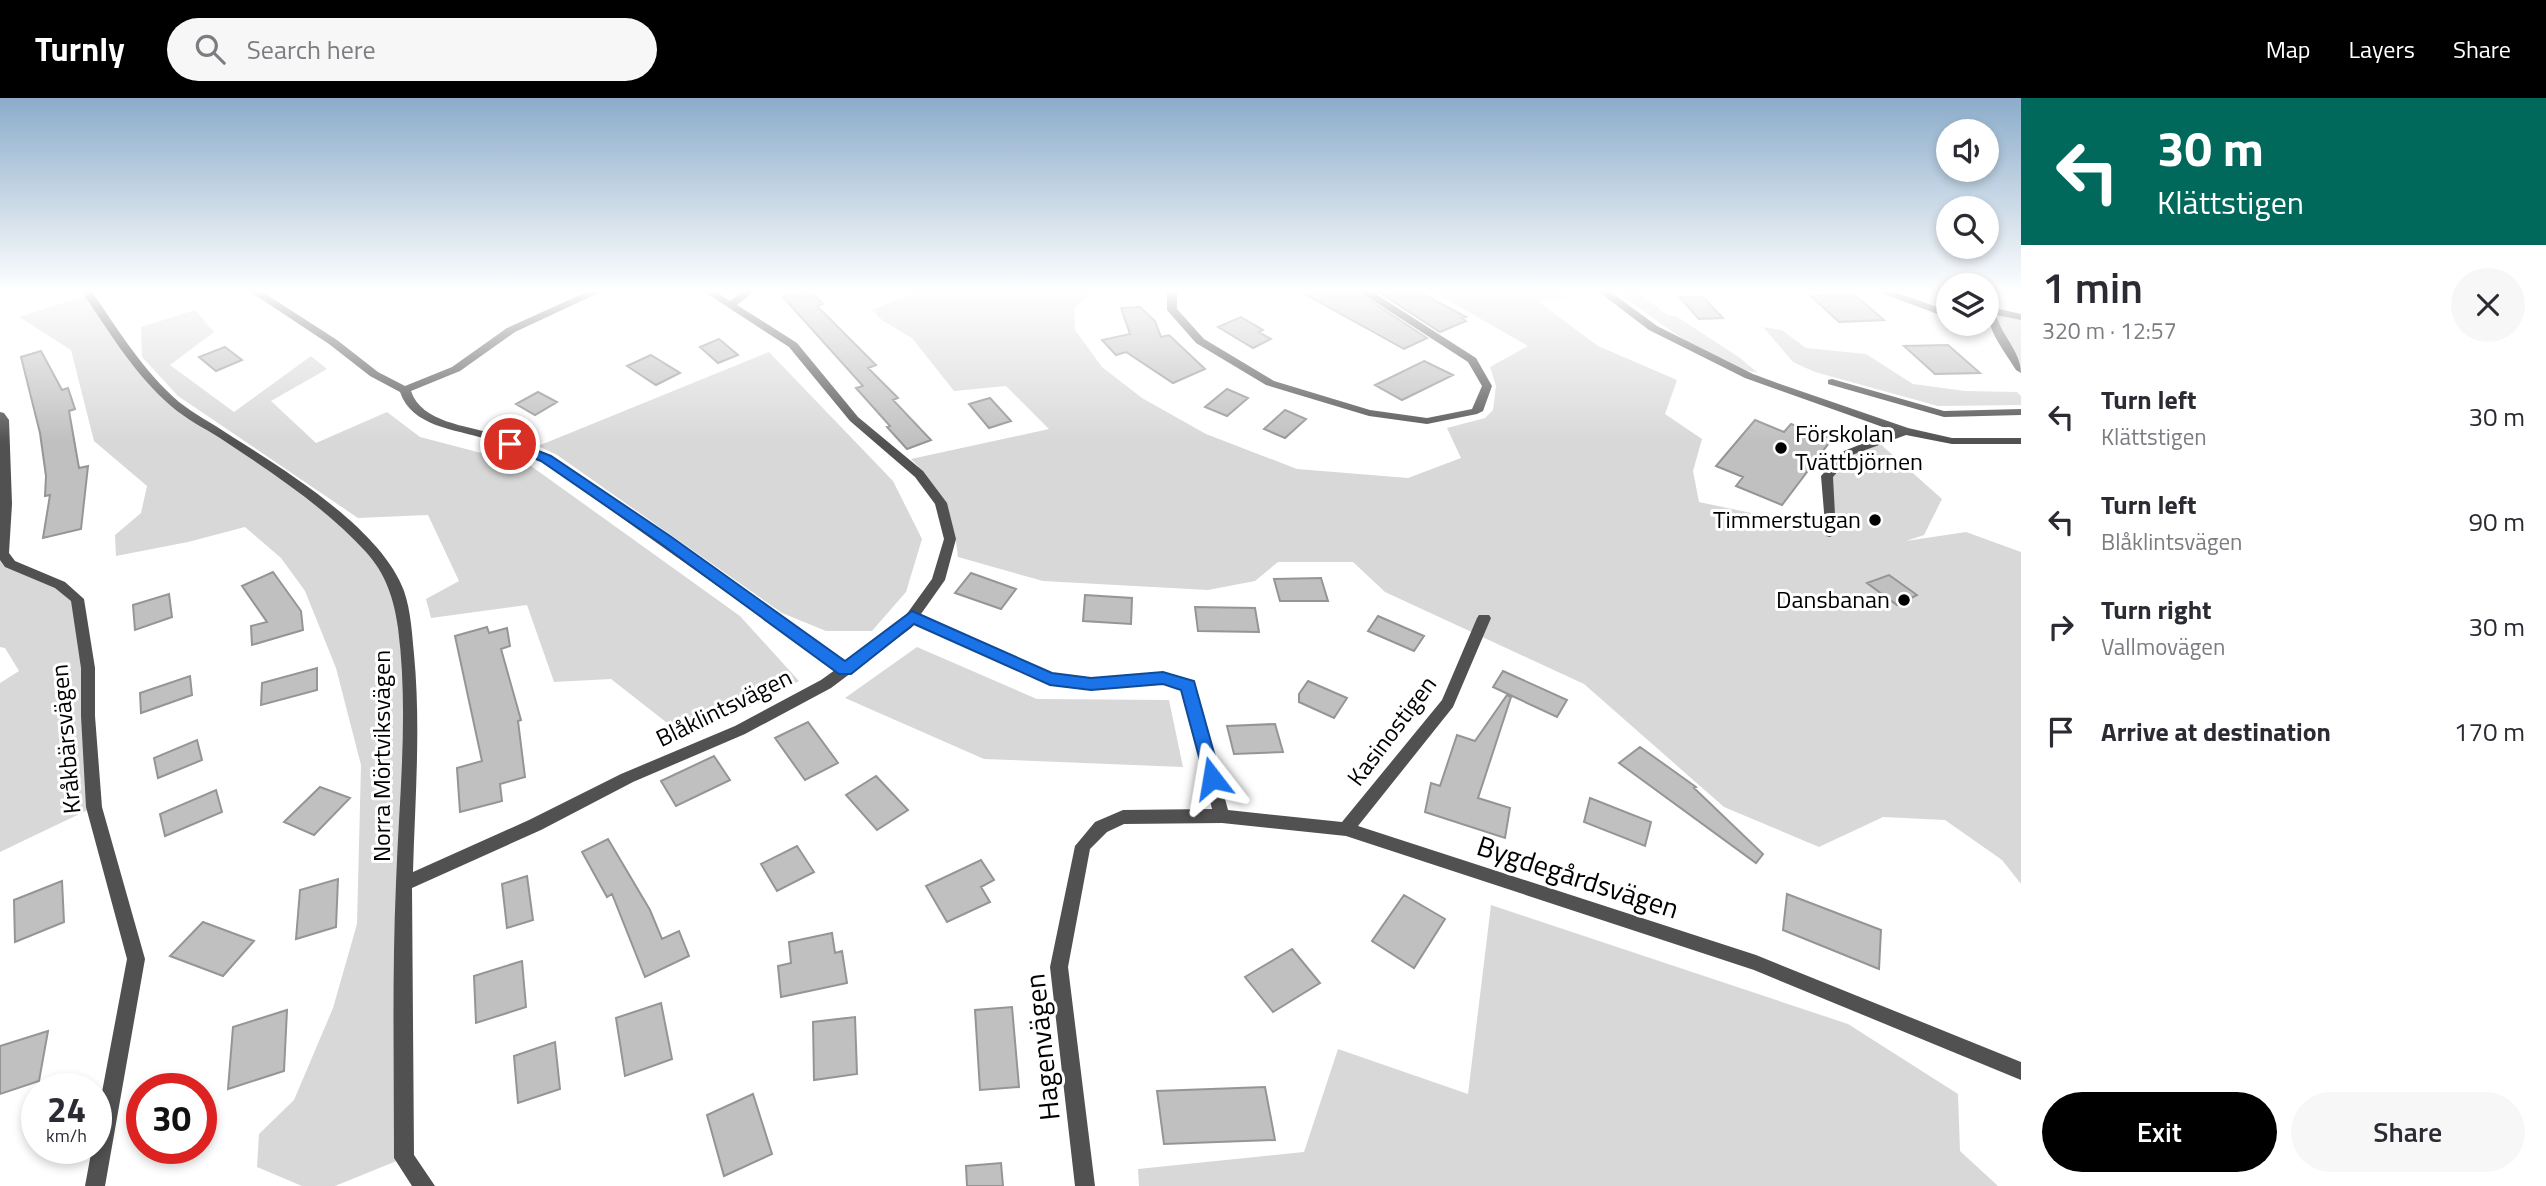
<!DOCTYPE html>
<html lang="en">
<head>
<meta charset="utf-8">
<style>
  body { margin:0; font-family:"Titillium Web",sans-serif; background:#f7f7f7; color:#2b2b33; height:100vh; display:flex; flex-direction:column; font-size:26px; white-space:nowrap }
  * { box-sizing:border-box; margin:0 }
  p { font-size:23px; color:#7c7c81 }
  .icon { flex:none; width:38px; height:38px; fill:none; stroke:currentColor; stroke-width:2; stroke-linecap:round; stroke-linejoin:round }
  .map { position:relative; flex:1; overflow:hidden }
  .panel { display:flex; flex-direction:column; background:#fff; width:525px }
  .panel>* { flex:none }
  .hud { background:#00695c; color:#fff; overflow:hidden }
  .tools { position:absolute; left:1936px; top:21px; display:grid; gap:14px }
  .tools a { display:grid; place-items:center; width:63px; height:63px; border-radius:50%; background:#fff; box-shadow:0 4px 10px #0003; font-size:35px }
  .speed { position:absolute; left:21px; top:975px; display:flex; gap:14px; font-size:35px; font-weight:700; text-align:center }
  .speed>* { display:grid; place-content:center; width:91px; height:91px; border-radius:50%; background:#fff; box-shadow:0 4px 10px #0003; line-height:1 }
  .speed small { font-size:18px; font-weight:400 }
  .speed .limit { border:10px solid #d22; background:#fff; color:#111 }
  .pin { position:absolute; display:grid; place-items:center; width:60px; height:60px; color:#fff; margin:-30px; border:4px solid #fff; border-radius:50%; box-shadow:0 2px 7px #0007 }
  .me { position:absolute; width:77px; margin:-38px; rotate:346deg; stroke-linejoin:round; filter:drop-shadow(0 0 5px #0008) }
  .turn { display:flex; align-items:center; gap:24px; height:147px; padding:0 21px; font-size:32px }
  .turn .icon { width:91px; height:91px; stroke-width:2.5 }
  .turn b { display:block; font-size:49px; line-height:60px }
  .round { display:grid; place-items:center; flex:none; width:74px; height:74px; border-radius:37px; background:#f7f7f7 }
  .summary { display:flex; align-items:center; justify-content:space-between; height:119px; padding:0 21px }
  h1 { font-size:42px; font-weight:600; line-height:52px }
  .primary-button { display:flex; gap:14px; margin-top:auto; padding:14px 21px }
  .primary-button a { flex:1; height:80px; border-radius:42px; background:#000; color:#fff; font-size:28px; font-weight:600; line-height:80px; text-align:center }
  .primary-button a+a { background:#f7f7f7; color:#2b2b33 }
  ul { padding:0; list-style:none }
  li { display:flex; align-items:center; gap:21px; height:105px; padding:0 21px }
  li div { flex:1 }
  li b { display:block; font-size:26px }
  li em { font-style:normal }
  header { display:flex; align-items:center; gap:42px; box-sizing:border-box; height:98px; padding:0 35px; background:#000; color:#fff }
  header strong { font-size:33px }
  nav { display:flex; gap:38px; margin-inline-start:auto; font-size:24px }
  .search { width:490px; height:63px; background:#f7f7f7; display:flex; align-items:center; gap:18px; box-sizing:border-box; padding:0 24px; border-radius:38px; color:#7c7c81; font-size:26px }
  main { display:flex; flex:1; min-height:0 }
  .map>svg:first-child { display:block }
</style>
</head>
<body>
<header>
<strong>Turnly</strong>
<div class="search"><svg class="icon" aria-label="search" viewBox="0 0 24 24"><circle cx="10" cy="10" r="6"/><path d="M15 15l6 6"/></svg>Search here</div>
<nav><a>Map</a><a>Layers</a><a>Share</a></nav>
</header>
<main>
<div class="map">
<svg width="2021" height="1088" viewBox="0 0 2021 1088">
  <rect width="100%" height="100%" fill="#fff"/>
  <path fill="#d8d8d8" d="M 921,191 L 1135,191 L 1089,197 L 1074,211 L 1075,232 L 1102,269 L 1142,300 L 1206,336 L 1297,371 L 1408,380 L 1461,360 L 1447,330 L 1485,320 L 1493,312 L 1496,288 L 1490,269 L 1528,248 L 1442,199 L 1439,191 L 1558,191 L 1567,199 L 1539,204 L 1598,248 L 1677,282 L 1665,316 L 1702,341 L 1693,373 L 1699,404 L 1808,427 L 1828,413 L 1827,378 L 1848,355 L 1878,344 L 1942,401 L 1924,437 L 1906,443 L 1966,434 L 2021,454 L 2021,786 L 2002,762 L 1945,722 L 1883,719 L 1819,749 L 1724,709 L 1584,586 L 1385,494 L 1353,464 L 1278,464 L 1255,483 L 1208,492 L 1043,483 L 958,459 C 954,419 940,389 911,361 L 1049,331 L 1006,288 L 954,293 L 912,240 L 883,223 L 872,212 Z
    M 1614,191 L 1634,191 L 1667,217 L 1676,218 L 1740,260 L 1758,275 C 1711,267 1652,219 1614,191 Z
    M 89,197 L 170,302 L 328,413 L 388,471 L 409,580 L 404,1060 L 335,1088 L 302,1088 L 257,1069 L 259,1036 L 294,1002 L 333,910 L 357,826 L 361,667 L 336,570 L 305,493 L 281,460 L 245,429 L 188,444 L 116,458 L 115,437 L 141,415 L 147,388 L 94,343 L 71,252 L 19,219 Z
    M 195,212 L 214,234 L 170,267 L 234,314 L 311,258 L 327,271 L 271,303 L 316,345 L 387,314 L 420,339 L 531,368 L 740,518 L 799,583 L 746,611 L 671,628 L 611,581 L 554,584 L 527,507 L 431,520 L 426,501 L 459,483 L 428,417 L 358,420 L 178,298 L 142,259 L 141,229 Z
    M 1989,212 L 2021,219 L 2021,272 L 1995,230 Z
    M 1763,229 L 1782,232 L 1806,250 L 1866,256 L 1913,286 L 1965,293 L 2017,294 L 2021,298 L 2021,307 L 1938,308 L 1815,274 L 1793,264 Z
    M 769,254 L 893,383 L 922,441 L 906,494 L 872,533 L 826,533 L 782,515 L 557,357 L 538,348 Z
    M 0,431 L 2,456 L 77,501 L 94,709 L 0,754 L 0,585 L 19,573 L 5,550 L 0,549 Z
    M 917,549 L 1037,601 L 1169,602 L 1183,669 L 984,661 L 845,600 Z
    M 1491,807 L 1848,926 L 1958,996 L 1960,1053 L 1998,1088 L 1139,1088 L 1138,1071 L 1304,1054 L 1338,951 L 1468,996 Z"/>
  <path fill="#c0c0c0" stroke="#959595" stroke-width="2" d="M 1296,191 L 1352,191 L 1427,240 L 1404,251 Z
    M 1374,191 L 1414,191 L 1466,219 L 1462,220 L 1466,223 L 1440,234 Z
    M 810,192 L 823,206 L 817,208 L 876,267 L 868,270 L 898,300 L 893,302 L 931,342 L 907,351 L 887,329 L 890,328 L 856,290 L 863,288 L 783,199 Z
    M 1855,197 L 1884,222 L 1839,224 L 1811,198 Z
    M 1679,199 L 1703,199 L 1723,220 L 1699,221 Z
    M 1140,209 L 1155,223 L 1161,239 L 1169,237 L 1205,271 L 1173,285 L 1126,254 L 1116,257 L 1102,242 L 1130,236 L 1121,210 Z
    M 1241,219 L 1263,232 L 1259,234 L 1271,241 L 1253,250 L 1218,229 Z
    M 719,241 L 738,257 L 718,265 L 700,249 Z
    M 1948,247 L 1980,275 L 1935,276 L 1904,248 Z
    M 225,249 L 242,262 L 216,273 L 199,259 Z
    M 41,253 L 62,292 L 68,290 L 75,311 L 69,313 L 79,370 L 88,368 L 81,431 L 43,440 L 50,397 L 45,398 L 46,378 L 40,335 L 21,259 Z
    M 651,257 L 680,275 L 656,287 L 627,268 Z
    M 1424,263 L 1453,277 L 1402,302 L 1375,287 Z
    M 1227,291 L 1248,300 L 1227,318 L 1205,309 Z
    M 538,294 L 557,304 L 535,317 L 516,306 Z
    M 990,300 L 1011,323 L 989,330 L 969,306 Z
    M 1285,312 L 1306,321 L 1285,340 L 1264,331 Z
    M 1755,322 L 1784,334 L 1791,326 L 1832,341 L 1782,407 L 1736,388 L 1743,379 L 1716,368 Z
    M 273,474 L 301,513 L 303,532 L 252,547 L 251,528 L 267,524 L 242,488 Z
    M 971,475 L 1016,491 L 1001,511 L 955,495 Z
    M 1889,477 L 1917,497 L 1897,507 L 1867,485 Z
    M 1321,480 L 1328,503 L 1280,503 L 1274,481 Z
    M 169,496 L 172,519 L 135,532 L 133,507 Z
    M 1085,497 L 1132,500 L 1131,526 L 1083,523 Z
    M 1195,509 L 1255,510 L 1259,534 L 1198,533 Z
    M 1378,518 L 1424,538 L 1414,553 L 1368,533 Z
    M 487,529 L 489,535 L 507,530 L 510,548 L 501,551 L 521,622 L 518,623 L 525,679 L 500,686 L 502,703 L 460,714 L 457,670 L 482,663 L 455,538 Z
    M 317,570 L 317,592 L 261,607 L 262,585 Z
    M 1503,573 L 1567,602 L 1557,619 L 1493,589 Z
    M 190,578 L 192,597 L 141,615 L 140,595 Z
    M 1308,583 L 1347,600 L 1334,620 L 1299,604 L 1299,596 Z
    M 1507,597 L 1511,599 L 1478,700 L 1510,710 L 1505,740 L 1425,714 L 1431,685 L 1440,688 L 1457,637 L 1475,643 Z
    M 808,624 L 838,665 L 805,682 L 775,640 Z
    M 1275,626 L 1283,654 L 1234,656 L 1227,628 Z
    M 197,642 L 202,662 L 158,680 L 154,660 Z
    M 1640,649 L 1696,689 L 1694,690 L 1763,756 L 1756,765 L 1619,665 Z
    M 714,658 L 730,682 L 676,708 L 661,683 Z
    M 876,678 L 908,712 L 877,732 L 846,697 Z
    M 320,689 L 350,700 L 314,737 L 284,724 Z
    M 216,692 L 222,714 L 165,738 L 160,716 Z
    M 1590,700 L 1651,724 L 1645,748 L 1584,724 Z
    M 608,741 L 650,812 L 662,841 L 679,833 L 689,858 L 645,879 L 612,796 L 607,799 L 582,754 Z
    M 797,748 L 814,774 L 777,793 L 761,766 Z
    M 981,762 L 994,782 L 981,789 L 990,804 L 947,824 L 926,788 Z
    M 527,778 L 533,822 L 507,830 L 502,786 Z
    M 338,781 L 336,829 L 296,841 L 300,792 Z
    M 62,783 L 64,824 L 15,844 L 14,802 Z
    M 1787,796 L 1881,832 L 1879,871 L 1783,832 Z
    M 1404,797 L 1445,821 L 1414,870 L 1372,843 Z
    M 203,824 L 254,843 L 223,878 L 170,858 Z
    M 832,835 L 835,855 L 842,853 L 847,885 L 781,899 L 778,868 L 791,865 L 789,844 Z
    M 1292,851 L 1320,885 L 1273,914 L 1245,879 Z
    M 522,863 L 526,909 L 476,925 L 474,878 Z
    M 661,905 L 672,961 L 625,978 L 616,920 Z
    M 1012,909 L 1019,989 L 980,992 L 975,912 Z
    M 287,912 L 284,973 L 228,991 L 233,929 Z
    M 855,919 L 857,976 L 814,982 L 813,924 Z
    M 48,933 L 39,983 L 0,996 L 0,948 Z
    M 555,944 L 560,991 L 518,1005 L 514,958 Z
    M 1265,989 L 1275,1042 L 1164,1046 L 1157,993 Z
    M 753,996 L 772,1056 L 724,1078 L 707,1017 Z
    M 1001,1065 L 1003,1088 L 967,1088 L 966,1068 Z"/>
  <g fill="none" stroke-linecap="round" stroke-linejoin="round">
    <path fill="#515151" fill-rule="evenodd" d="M 80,191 L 90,191 C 117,230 143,273 179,304 C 194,316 212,325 228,336 C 283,371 381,430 404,493 C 411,513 412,536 414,556 C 421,629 415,702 413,774 L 529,722 L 621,676 L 735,628 L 821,582 L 835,572 L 542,363 C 523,355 505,347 486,341 C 455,331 412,329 400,294 L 370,278 L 329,246 L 246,191 L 258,191 L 337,242 L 378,274 L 405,288 L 452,269 L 507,230 L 593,191 L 607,191 L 515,234 L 460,273 L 411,293 C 422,325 466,327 494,336 C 513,342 532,350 550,357 L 846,564 L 901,524 L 932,481 L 944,441 L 935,406 L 915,379 L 850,323 L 789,249 L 700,191 L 712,191 L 730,203 L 746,191 L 758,191 L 737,207 L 797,245 L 858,319 L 923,373 L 947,405 L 956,441 L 945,482 L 921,516 L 1052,576 L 1091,581 L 1163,575 L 1194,584 L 1228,712 L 1342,724 L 1442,602 L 1477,520 L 1479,517 L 1489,517 L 1491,520 L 1453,609 L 1358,728 L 1756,857 L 2021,964 L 2021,982 L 1754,872 L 1346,738 L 1222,725 L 1124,726 L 1107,734 L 1090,751 L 1068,869 L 1095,1088 L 1075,1088 L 1050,869 L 1075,748 L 1095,724 L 1123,712 L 1212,711 L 1183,591 L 1163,585 L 1091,591 L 1050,586 L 915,525 L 911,530 L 831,590 L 745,636 L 633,684 L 541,732 L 412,790 L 414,1057 L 435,1088 L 412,1088 L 394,1060 C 394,968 392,876 396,785 C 399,701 409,614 398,530 C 394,501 386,476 366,454 C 325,409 271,374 220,340 C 204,330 186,321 171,308 C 134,276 108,232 80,191 Z
      M 1167,191 L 1177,191 L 1177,211 L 1204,241 L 1274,283 L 1370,312 L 1427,320 L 1472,311 L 1482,288 L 1468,264 L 1355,191 L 1368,191 L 1476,260 L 1492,288 L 1483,313 L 1477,316 L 1427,326 L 1369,318 L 1266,287 L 1196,245 L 1167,212 Z
      M 1595,191 L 1607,191 L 1657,228 L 1753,276 L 1783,287 L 1908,330 L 1952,340 L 2021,340 L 2021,346 L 1952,346 L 1906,337 L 1852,357 L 1833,379 L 1836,435 L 1830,439 L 1826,438 L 1821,378 L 1844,353 L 1894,333 L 1745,280 L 1649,232 Z
      M 1871,191 L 1887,191 L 1948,213 L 1948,220 Z
      M 1986,193 L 1991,196 L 1995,210 L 2021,216 L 2021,222 L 1996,217 C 2002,238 2021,254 2021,275 L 2016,272 C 1996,240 1986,232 1986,193 Z
      M 1832,281 L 1944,313 L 2021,311 L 2021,317 L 1944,319 L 1828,286 L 1828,282 Z
      M 0,314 L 4,315 L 9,322 L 12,406 L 9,455 L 15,463 L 65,484 L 84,501 L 95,570 L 95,618 L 102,709 L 145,861 L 105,1088 L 85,1088 L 92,1050 L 96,1050 L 96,1026 L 127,861 L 86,709 L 81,618 L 81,570 L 71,503 L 55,490 L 5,469 L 0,462 Z"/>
  </g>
  <linearGradient id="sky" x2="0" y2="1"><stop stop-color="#8baccb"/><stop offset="0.56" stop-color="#fff"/><stop offset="1" stop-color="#fff" stop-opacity="0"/></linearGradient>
  <rect width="2021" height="344" fill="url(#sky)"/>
  <path fill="#1a73e8" stroke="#114b97" stroke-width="2" d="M 510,342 L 551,358 L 670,438 L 845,563 L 912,513 L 1052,575 L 1091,580 L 1163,574 L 1194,583 L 1221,680 L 1218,685 L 1206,685 L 1181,592 L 1163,586 L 1091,592 L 1050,587 L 914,526 L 851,576 L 839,576 L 660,445 L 541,363 L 505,349 L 505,343 Z"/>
  <g fill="#000" stroke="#fff" stroke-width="2.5">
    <circle cx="1781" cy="350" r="7"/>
    <circle cx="1875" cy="422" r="7"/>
    <circle cx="1904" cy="502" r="7"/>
  </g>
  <g text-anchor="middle" stroke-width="6" stroke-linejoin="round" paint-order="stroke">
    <g font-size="24" fill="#000" stroke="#fff" text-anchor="end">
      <text x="1795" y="344" text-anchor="start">Förskolan<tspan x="1795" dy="28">Tvättbjörnen</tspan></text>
      <text x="1861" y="430">Timmerstugan</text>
      <text x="1890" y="510">Dansbanan</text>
    </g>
    <g font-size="24" fill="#000" stroke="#fff">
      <text transform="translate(724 610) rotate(-26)" y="8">Blåklintsvägen</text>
      <text transform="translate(1392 633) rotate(-53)" y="8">Kasinostigen</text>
      <text transform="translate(66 641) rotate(-95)" y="8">Kråkbärsvägen</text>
      <text transform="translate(382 658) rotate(-90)" y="8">Norra Mörtviksvägen</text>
    </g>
    <g font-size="28" fill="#000" stroke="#fff">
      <text transform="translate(1578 779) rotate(18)" y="10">Bygdegårdsvägen</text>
      <text transform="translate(1042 949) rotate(-96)" y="10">Hagenvägen</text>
    </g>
  </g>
</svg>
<div class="tools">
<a><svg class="icon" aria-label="sound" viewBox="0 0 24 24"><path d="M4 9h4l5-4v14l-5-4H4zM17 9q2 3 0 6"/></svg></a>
<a><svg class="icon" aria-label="search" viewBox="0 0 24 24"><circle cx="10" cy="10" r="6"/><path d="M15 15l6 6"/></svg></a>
<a><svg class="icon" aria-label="layers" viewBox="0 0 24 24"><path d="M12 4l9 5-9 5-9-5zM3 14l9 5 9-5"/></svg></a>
</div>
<div class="speed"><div>24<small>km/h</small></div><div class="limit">30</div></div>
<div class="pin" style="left:510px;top:346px;background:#d93025"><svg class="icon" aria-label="arrive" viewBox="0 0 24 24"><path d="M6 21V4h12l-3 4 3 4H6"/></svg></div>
<svg class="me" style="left:1212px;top:680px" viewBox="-20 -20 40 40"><path d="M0-17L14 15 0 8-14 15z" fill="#1a73e8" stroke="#fff" stroke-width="4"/></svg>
</div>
<section class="panel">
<div class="hud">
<div class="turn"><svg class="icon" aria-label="left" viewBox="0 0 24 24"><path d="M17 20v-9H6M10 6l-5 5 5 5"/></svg><div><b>30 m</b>Klättstigen</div></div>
</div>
<div class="summary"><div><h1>1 min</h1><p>320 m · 12:57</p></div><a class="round"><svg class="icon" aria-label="close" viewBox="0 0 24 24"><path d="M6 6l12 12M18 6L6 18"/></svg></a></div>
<ul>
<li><svg class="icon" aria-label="left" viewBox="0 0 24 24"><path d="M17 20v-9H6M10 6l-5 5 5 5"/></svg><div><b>Turn left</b><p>Klättstigen</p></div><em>30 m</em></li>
<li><svg class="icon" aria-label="left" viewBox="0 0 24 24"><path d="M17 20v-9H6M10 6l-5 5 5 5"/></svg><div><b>Turn left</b><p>Blåklintsvägen</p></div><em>90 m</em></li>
<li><svg class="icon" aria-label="right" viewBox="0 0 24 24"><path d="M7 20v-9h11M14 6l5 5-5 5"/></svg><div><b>Turn right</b><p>Vallmovägen</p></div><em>30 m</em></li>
<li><svg class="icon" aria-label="arrive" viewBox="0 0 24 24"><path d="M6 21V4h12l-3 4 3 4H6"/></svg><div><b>Arrive at destination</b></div><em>170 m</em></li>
</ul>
<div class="primary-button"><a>Exit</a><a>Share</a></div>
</section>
</main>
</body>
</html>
